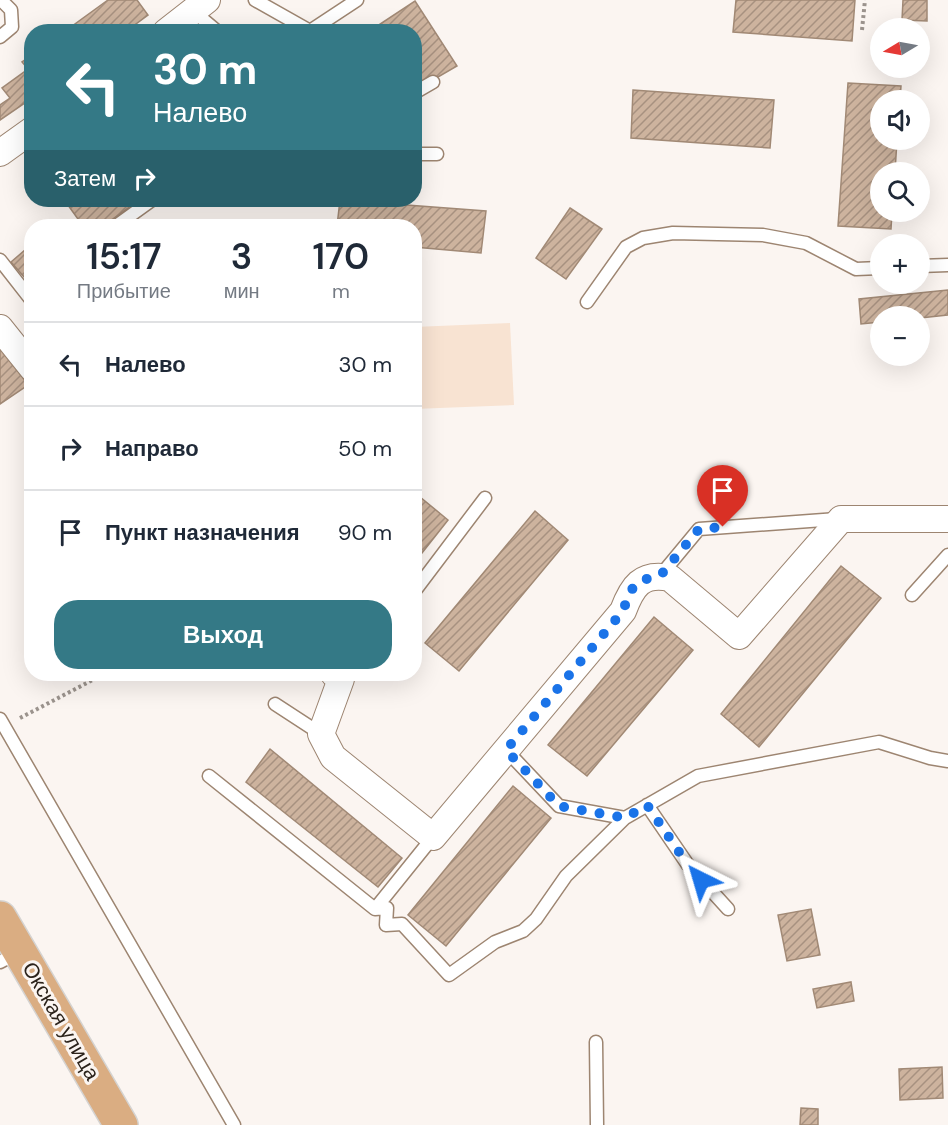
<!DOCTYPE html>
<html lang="ru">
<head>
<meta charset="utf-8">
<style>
  body { margin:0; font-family:"DM Sans",sans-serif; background:#f6f6f7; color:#1f2937; height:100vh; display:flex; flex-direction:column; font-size:22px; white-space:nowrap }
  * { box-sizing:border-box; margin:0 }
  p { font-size:20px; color:#747a83 }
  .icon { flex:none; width:33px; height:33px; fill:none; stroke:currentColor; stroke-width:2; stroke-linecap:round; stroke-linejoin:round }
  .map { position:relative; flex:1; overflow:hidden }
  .sheet { position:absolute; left:24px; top:219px; width:398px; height:462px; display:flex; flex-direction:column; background:#fff; border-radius:24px; box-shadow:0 6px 24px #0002 }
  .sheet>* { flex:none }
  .top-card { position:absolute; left:24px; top:24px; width:398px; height:183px; border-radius:24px; box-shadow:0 6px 24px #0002; background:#347986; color:#fff; overflow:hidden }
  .needle { width:39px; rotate:260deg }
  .buttons { position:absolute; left:870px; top:18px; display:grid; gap:12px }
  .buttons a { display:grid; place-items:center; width:60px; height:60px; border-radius:50%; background:#fff; box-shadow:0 6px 24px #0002; font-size:30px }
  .pin { position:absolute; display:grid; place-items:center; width:51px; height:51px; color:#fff; margin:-62px -26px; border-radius:50% 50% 50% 0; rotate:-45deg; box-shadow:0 0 6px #0007 }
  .pin .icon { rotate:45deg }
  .me { position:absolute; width:66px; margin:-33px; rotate:320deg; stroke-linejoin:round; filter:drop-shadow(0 0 4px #0008) }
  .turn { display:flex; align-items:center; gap:21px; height:126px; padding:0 30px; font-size:27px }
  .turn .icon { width:78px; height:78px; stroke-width:2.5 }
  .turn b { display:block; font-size:42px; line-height:51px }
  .then { display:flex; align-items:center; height:57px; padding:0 30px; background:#0003; gap:12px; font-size:22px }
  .eta { display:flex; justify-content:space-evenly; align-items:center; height:102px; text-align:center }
  .eta b { font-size:36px; font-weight:600; line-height:42px }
  .primary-button { display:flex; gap:12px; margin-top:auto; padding:12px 30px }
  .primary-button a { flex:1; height:69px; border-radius:24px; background:#347986; color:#fff; font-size:24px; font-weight:600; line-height:69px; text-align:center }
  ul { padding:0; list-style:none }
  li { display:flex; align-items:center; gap:18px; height:84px; padding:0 30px; border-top:2px solid #e0e1e3 }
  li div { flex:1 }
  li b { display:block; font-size:22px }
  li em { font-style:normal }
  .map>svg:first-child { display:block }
</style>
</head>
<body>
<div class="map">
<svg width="948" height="1125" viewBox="0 0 948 1125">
  <defs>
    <pattern id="building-hatch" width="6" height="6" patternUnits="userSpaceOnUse" patternTransform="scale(1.5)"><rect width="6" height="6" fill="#cdb39e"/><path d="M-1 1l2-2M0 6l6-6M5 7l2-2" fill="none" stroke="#a79180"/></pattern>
  </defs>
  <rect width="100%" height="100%" fill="#fbf5f1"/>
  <path fill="#f8e3d2" d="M 510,323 L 514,405 L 414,409 L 414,327 Z"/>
  <path fill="url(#building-hatch)" stroke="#a18975" stroke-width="1.5" d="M 108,0 L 137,0 L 148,15 L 125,32 L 69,32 L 68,29 Z
    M 736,0 L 855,0 L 852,41 L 733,32 Z
    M 903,0 L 927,0 L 927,21 L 902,20 Z
    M 415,1 L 457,66 L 414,91 L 414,32 L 368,32 Z
    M 32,55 L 32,98 L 0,120 L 0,105 L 10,98 L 2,88 L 28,69 L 22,62 Z
    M 848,83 L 901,86 L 900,100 L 880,100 L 880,140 L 897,140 L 895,172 L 880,172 L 880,212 L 892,212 L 891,229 L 838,226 Z
    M 633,90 L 774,100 L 770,148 L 631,138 Z
    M 67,200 L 139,200 L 103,226 L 83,226 L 65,201 Z
    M 340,200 L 486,211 L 481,253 L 414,247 L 414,226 L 337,226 Z
    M 570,208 L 602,229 L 566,279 L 536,258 Z
    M 32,244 L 32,286 L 11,262 Z
    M 948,290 L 948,315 L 920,318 L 880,316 L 880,322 L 861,324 L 859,299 Z
    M 0,345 L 28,385 L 0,404 Z
    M 414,492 L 448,520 L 414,563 Z
    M 535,511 L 568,540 L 459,671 L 425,643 Z
    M 841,566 L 881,598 L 759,747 L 721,714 Z
    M 654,617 L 693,650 L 587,776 L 548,745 Z
    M 270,749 L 402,858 L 378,887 L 246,782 Z
    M 513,786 L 551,818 L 446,946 L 408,915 Z
    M 811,909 L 820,955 L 787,961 L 778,915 Z
    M 851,982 L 854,1001 L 817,1008 L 813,989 Z
    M 942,1067 L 943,1098 L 900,1100 L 899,1069 Z
    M 801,1108 L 818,1109 L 818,1125 L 800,1125 Z"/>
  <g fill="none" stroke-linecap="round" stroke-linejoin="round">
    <defs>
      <path id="service" d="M 255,0 L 310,31 L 357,0
        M 193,11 L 218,32
        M 0,37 L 12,27 L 11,10 L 1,0
        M 414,93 L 433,82
        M 414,154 L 437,154
        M 116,226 L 152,200
        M 0,260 L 32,301
        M 920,266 L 948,265
        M 587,302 L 626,247 L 643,238 L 673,233 L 763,235 L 806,243 L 856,269 L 880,268
        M 660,576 L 699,529 L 837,519
        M 414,592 L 485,498
        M 912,595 L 948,555
        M 275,704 L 321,734
        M 0,719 L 234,1125
        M 506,750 L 559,806 L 625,818
        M 209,776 L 375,909
        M 647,805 L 688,865 L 728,909
        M 433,837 L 375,909 L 387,908 L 386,925 L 402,924 L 449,975 L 495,942 L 523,931 L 536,919 L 566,876 L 625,818 L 698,776 L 879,742 L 930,758 L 948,761
        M 0,962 L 19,952
        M 596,1042 L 597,1125"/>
      <path id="minor" d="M 166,32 L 207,0
        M 0,153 L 32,130
        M 0,328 L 32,368
        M 334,674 L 341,679 L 321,734 L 333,757 L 433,837 L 623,611 C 632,587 641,572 670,578 L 739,636 L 841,519 L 948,519"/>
      <path id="primary" d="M 0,918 L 121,1125"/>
    </defs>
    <use href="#service" stroke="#9d8571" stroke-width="15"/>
    <use href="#minor" stroke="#9d8571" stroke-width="28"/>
    <use href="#primary" stroke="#d5d3d1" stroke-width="36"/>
    <path stroke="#9b938d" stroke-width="4" stroke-dasharray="3 3" stroke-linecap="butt" d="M 862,30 L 865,0
      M 30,505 L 32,507
      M 20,718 L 104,674"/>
    <use href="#service" stroke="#fff" stroke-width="12"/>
    <use href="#minor" stroke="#fff" stroke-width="26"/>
    <use href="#primary" stroke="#daad82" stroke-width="33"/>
  </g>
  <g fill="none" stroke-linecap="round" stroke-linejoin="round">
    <path stroke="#1a73e8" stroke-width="10" stroke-dasharray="0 18" d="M 701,880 L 688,865 L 647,805 L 625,818 L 559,806 L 506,750 L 623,611 C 631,588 633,580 660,576 L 699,529 L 723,527"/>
  </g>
  <g text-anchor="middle" stroke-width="6" stroke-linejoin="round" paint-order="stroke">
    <g font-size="21" fill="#2c231b" stroke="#fbf5f1">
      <text transform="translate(61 1021) rotate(60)" y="7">Окская улица</text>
    </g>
  </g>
</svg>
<div class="buttons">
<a><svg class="needle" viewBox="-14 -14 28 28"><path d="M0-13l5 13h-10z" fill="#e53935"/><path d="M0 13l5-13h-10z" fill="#747a83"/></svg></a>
<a><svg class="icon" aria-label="sound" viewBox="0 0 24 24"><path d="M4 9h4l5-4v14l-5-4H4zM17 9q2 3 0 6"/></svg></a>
<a><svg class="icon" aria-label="search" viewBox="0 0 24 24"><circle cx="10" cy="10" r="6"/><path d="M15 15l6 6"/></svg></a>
<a>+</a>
<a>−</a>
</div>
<div class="pin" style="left:723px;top:527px;background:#d93025"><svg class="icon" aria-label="arrive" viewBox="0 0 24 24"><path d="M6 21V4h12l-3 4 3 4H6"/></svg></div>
<svg class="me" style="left:701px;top:880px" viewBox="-20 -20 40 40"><path d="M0-17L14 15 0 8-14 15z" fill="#1a73e8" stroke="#fff" stroke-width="4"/></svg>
<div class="top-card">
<div class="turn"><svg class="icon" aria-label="left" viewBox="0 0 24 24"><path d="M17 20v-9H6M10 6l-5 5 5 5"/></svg><div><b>30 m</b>Налево</div></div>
<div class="then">Затем<svg class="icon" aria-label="right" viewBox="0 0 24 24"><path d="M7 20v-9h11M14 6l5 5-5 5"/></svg></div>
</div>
<section class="sheet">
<div class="eta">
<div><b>15:17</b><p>Прибытие</p></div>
<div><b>3</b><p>мин</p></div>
<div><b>170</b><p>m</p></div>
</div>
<ul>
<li><svg class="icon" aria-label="left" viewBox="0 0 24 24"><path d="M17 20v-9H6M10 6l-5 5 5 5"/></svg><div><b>Налево</b></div><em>30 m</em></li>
<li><svg class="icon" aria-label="right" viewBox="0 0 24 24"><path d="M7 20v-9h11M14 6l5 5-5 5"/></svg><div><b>Направо</b></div><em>50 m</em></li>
<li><svg class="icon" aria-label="arrive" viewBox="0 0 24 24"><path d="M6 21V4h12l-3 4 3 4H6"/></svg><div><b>Пункт назначения</b></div><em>90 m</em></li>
</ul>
<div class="primary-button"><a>Выход</a></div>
</section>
</div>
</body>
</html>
